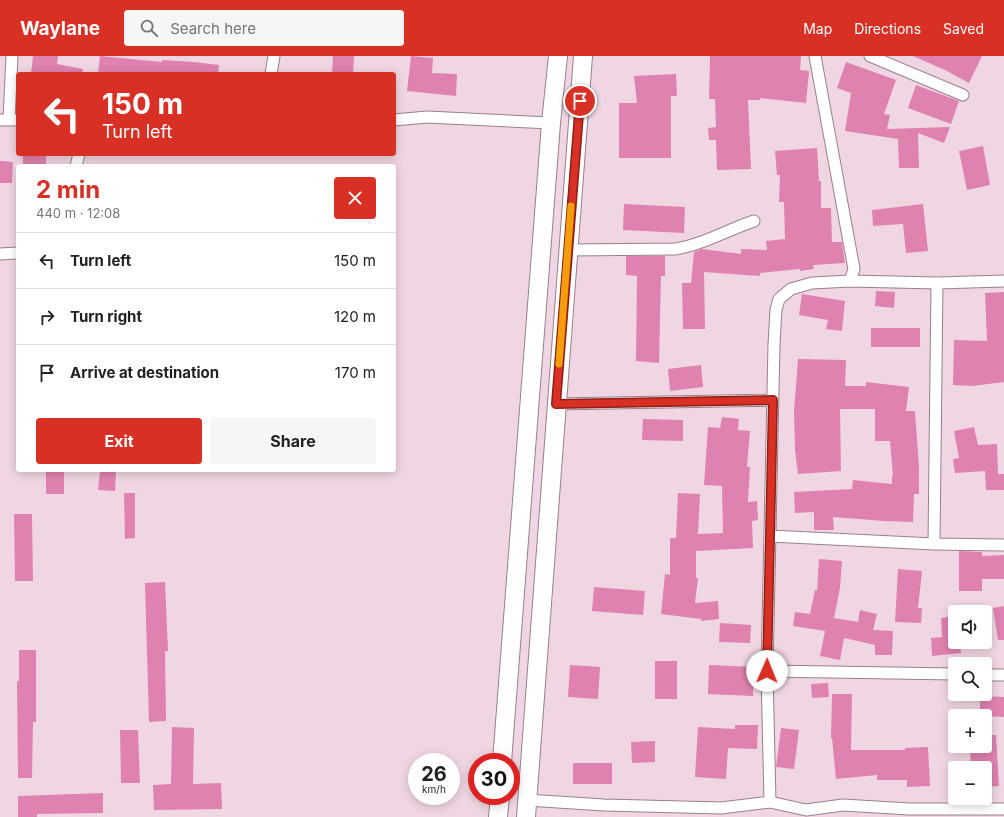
<!DOCTYPE html>
<html lang="en">
<head>
<meta charset="utf-8">
<style>
  body { margin:0; font-family:Inter,sans-serif; background:#f6f6f6; color:#202124; height:100vh; display:flex; flex-direction:column; font-size:15px; white-space:nowrap }
  * { box-sizing:border-box; margin:0 }
  p { font-size:13px; color:#757577 }
  .icon { flex:none; width:22px; height:22px; fill:none; stroke:currentColor; stroke-width:2; stroke-linecap:round; stroke-linejoin:round }
  .map { position:relative; flex:1; overflow:hidden }
  .drawer { position:absolute; left:16px; top:108px; width:380px; height:308px; display:flex; flex-direction:column; background:#fff; border-radius:4px; box-shadow:0 2px 10px #0003 }
  .drawer>* { flex:none }
  .top-card { position:absolute; left:16px; top:16px; width:380px; height:84px; border-radius:4px; box-shadow:0 2px 10px #0003; background:#d93025; color:#fff; overflow:hidden }
  .tools { position:absolute; left:948px; top:549px; display:grid; gap:8px }
  .tools a { display:grid; place-items:center; width:44px; height:44px; border-radius:4px; background:#fff; box-shadow:0 2px 10px #0003; font-size:20px }
  .speed { position:absolute; left:408px; top:697px; display:flex; gap:8px; font-size:20px; font-weight:700; text-align:center }
  .speed>* { display:grid; place-content:center; width:52px; height:52px; border-radius:50%; background:#fff; box-shadow:0 2px 10px #0003; line-height:1 }
  .speed small { font-size:10px; font-weight:400 }
  .speed .limit { border:6px solid #d22; background:#fff; color:#111 }
  .pin { position:absolute; display:grid; place-items:center; width:34px; height:34px; color:#fff; margin:-17px; border:2px solid #fff; border-radius:50%; box-shadow:0 1px 4px #0007 }
  .me { position:absolute; width:44px; margin:-22px; rotate:1deg; stroke-linejoin:round; filter:drop-shadow(0 0 3px #0008) }
  .turn { display:flex; align-items:center; gap:14px; height:84px; padding:0 20px; font-size:18px }
  .turn .icon { width:52px; height:52px; stroke-width:2.5 }
  .turn b { display:block; font-size:28px; line-height:34px }
  .round { display:grid; place-items:center; flex:none; width:42px; height:42px; border-radius:4px; background:#f6f6f6 }
  .summary { display:flex; align-items:center; justify-content:space-between; height:68px; padding:0 20px }
  h1 { font-size:24px; font-weight:700; line-height:30px; color:#d93025 }
  .button { display:flex; gap:8px; margin-top:auto; padding:8px 20px }
  .button a { flex:1; height:46px; border-radius:4px; background:#d93025; color:#fff; font-size:16px; font-weight:700; line-height:46px; text-align:center }
  .button a+a { background:#f6f6f6; color:#202124 }
  ul { padding:0; list-style:none }
  li { display:flex; align-items:center; gap:12px; height:56px; padding:0 20px; border-top:1px solid #e0e0e0 }
  li div { flex:1 }
  li b { display:block; font-size:15px }
  li em { font-style:normal }
  header { display:flex; align-items:center; gap:24px; box-sizing:border-box; height:56px; padding:0 20px; background:#d93025; color:#fff }
  header strong { font-size:19px }
  nav { display:flex; gap:22px; margin-inline-start:auto; font-size:14px }
  .search { width:280px; height:36px; background:#f6f6f6; display:flex; align-items:center; gap:10px; box-sizing:border-box; padding:0 14px; border-radius:4px; color:#757577; font-size:15px }
  .map>svg:first-child { display:block }
</style>
</head>
<body>
<header>
<strong>Waylane</strong>
<div class="search"><svg class="icon" aria-label="search" viewBox="0 0 24 24"><circle cx="10" cy="10" r="6"/><path d="M15 15l6 6"/></svg>Search here</div>
<nav><a>Map</a><a>Directions</a><a>Saved</a></nav>
</header>
<div class="map">
<svg width="1004" height="761" viewBox="0 0 1004 761">
  <rect width="100%" height="100%" fill="#f0d6e2"/>
  <path fill="#df82b0" d="M 33,0 L 58,0 L 57,8 L 83,13 L 82,18 L 31,18 Z
    M 100,0 L 162,6 L 162,4 L 194,6 L 219,9 L 218,18 L 98,18 Z
    M 333,0 L 354,0 L 353,18 L 332,18 Z
    M 411,0 L 433,2 L 432,17 L 457,18 L 456,40 L 407,35 Z
    M 710,0 L 801,0 L 800,14 L 809,15 L 806,47 L 760,42 L 760,44 L 748,44 L 751,113 L 717,114 L 716,84 L 709,84 L 708,72 L 716,71 L 715,43 L 709,43 Z
    M 913,0 L 982,0 L 969,27 L 945,14 Z
    M 846,6 L 896,24 L 884,58 L 890,59 L 887,73 L 950,71 L 944,87 L 918,77 L 919,112 L 899,112 L 898,83 L 845,75 L 851,37 L 837,32 Z
    M 676,18 L 677,40 L 671,40 L 671,102 L 619,102 L 619,47 L 637,47 L 634,20 Z
    M 916,29 L 959,45 L 951,68 L 908,52 Z
    M 983,90 L 990,129 L 967,134 L 959,95 Z
    M 817,92 L 819,125 L 821,125 L 821,152 L 831,152 L 832,186 L 842,186 L 845,207 L 813,209 L 814,213 L 800,215 L 800,213 L 760,217 L 760,220 L 704,216 L 705,273 L 683,273 L 682,227 L 691,227 L 694,196 L 702,193 L 741,198 L 741,193 L 767,194 L 766,185 L 785,183 L 784,146 L 779,146 L 780,119 L 777,119 L 775,95 Z
    M 23,98 L 46,98 L 46,110 L 23,110 Z
    M 0,105 L 13,106 L 12,127 L 0,127 Z
    M 624,148 L 685,151 L 684,177 L 623,174 Z
    M 923,148 L 928,195 L 906,197 L 903,168 L 873,170 L 872,154 Z
    M 626,200 L 665,200 L 665,220 L 661,220 L 659,307 L 636,305 L 637,220 L 626,219 Z
    M 876,235 L 895,236 L 894,252 L 875,250 Z
    M 1004,236 L 1004,326 L 972,330 L 953,329 L 954,284 L 987,285 L 985,237 Z
    M 802,238 L 845,245 L 842,275 L 826,273 L 828,264 L 799,259 Z
    M 871,272 L 920,272 L 920,291 L 871,291 Z
    M 798,303 L 846,304 L 845,330 L 866,330 L 866,326 L 909,331 L 906,355 L 915,355 L 919,411 L 919,438 L 914,438 L 913,466 L 884,465 L 833,461 L 834,474 L 814,474 L 814,456 L 795,457 L 794,436 L 852,433 L 853,424 L 892,428 L 892,420 L 893,420 L 890,385 L 875,385 L 875,353 L 840,353 L 841,415 L 798,418 L 795,394 L 794,355 Z
    M 701,309 L 703,331 L 670,335 L 668,313 Z
    M 722,361 L 739,363 L 738,374 L 750,375 L 747,411 L 750,411 L 748,446 L 757,445 L 758,464 L 752,465 L 753,492 L 696,495 L 696,522 L 698,522 L 695,547 L 718,545 L 719,563 L 701,565 L 701,563 L 661,558 L 665,518 L 670,519 L 670,482 L 676,482 L 678,437 L 700,438 L 698,478 L 723,477 L 722,430 L 704,429 L 708,371 L 720,372 Z
    M 643,363 L 683,364 L 683,385 L 642,384 Z
    M 974,371 L 978,389 L 997,388 L 998,418 L 1004,418 L 1004,434 L 986,434 L 985,415 L 955,417 L 953,403 L 959,402 L 954,375 Z
    M 46,414 L 64,414 L 64,438 L 46,438 Z
    M 100,414 L 116,414 L 115,435 L 98,434 Z
    M 124,437 L 135,437 L 135,482 L 125,483 Z
    M 14,458 L 32,458 L 33,525 L 15,525 Z
    M 959,495 L 982,496 L 982,500 L 1004,499 L 1004,523 L 982,523 L 982,535 L 959,535 Z
    M 819,503 L 842,505 L 840,532 L 834,562 L 858,566 L 860,554 L 877,558 L 873,574 L 893,575 L 892,599 L 875,599 L 875,589 L 844,582 L 840,604 L 820,600 L 825,575 L 793,570 L 795,556 L 810,558 L 815,534 L 817,535 Z
    M 898,513 L 922,515 L 918,552 L 922,552 L 921,567 L 895,566 Z
    M 165,526 L 168,595 L 165,595 L 166,665 L 149,666 L 145,527 Z
    M 594,531 L 645,535 L 643,559 L 592,555 Z
    M 1004,550 L 1004,584 L 998,584 L 993,552 Z
    M 955,560 L 955,586 L 960,586 L 961,597 L 932,600 L 931,582 L 942,581 L 941,562 Z
    M 720,567 L 751,569 L 750,587 L 719,586 Z
    M 19,594 L 36,594 L 36,666 L 33,666 L 32,722 L 18,722 L 17,625 L 19,625 Z
    M 655,605 L 677,605 L 677,643 L 655,643 Z
    M 570,609 L 600,611 L 598,643 L 568,641 Z
    M 709,609 L 754,611 L 753,640 L 708,638 Z
    M 828,627 L 829,641 L 812,642 L 811,628 Z
    M 832,638 L 852,638 L 851,694 L 905,694 L 905,692 L 928,691 L 930,730 L 907,731 L 907,724 L 877,724 L 877,719 L 836,723 L 832,682 L 831,682 Z
    M 980,640 L 1004,641 L 1004,661 L 980,660 Z
    M 735,669 L 758,669 L 757,693 L 728,692 L 726,723 L 695,721 L 698,671 L 735,673 Z
    M 172,671 L 194,672 L 193,728 L 221,727 L 222,753 L 154,754 L 153,729 L 171,728 Z
    M 781,672 L 799,674 L 794,713 L 776,711 Z
    M 120,674 L 138,674 L 140,727 L 121,727 Z
    M 985,679 L 996,679 L 999,730 L 985,731 L 985,712 L 971,712 L 970,690 L 985,690 Z
    M 655,685 L 655,706 L 632,707 L 631,686 Z
    M 573,707 L 612,707 L 612,728 L 573,728 Z
    M 103,737 L 103,757 L 37,758 L 37,761 L 18,761 L 18,740 Z"/>
  <g fill="none" stroke-linecap="round" stroke-linejoin="round">
    <defs>
      <path id="street" d="M 815,0 L 854,213 L 850,225
        M 870,0 L 963,39
        M 271,18 L 274,0
        M 0,64 L 18,64
        M 9,64 L 12,0
        M 394,64 L 427,61 L 551,67
        M 76,110 L 79,98
        M 568,194 L 675,193 C 702,189 727,174 754,165
        M 0,198 L 18,197
        M 556,348 L 773,344
        M 770,480 L 934,488 L 1004,489
        M 934,488 L 937,227
        M 767,615 L 955,618
        M 985,619 L 1004,619
        M 527,744 L 604,749 L 721,752 L 770,746 L 806,754 L 843,749 L 909,753 L 1004,753
        M 770,746 L 767,615 L 774,288 L 776,254 L 779,243 L 791,233 L 812,227 L 850,225 L 937,227 L 1004,225"/>
      <path id="primary" d="M 502,706 L 551,67 L 558,0
        M 498,761 L 500,740
        M 526,761 L 583,0"/>
    </defs>
    <use href="#street" stroke="#98808a" stroke-width="13"/>
    <use href="#primary" stroke="#98808a" stroke-width="20"/>
    <use href="#street" stroke="#fff" stroke-width="11"/>
    <use href="#primary" stroke="#fff" stroke-width="18"/>
  </g>
  <g fill="none" stroke-linecap="round" stroke-linejoin="round">
    <defs>
      <path id="route" d="M 580,45 L 556,348 L 773,344 L 767,615"/>
    </defs>
    <use href="#route" stroke="#8d1f18" stroke-width="10"/>
    <use href="#route" stroke="#d93025" stroke-width="7"/>
    <path stroke="#f59e0b" stroke-width="7" d="M 559,308 L 571,150"/>
  </g>
</svg>
<div class="tools">
<a><svg class="icon" aria-label="sound" viewBox="0 0 24 24"><path d="M4 9h4l5-4v14l-5-4H4zM17 9q2 3 0 6"/></svg></a>
<a><svg class="icon" aria-label="search" viewBox="0 0 24 24"><circle cx="10" cy="10" r="6"/><path d="M15 15l6 6"/></svg></a>
<a>+</a>
<a>−</a>
</div>
<div class="speed"><div>26<small>km/h</small></div><div class="limit">30</div></div>
<div class="pin" style="left:580px;top:45px;background:#d93025"><svg class="icon" aria-label="arrive" viewBox="0 0 24 24"><path d="M6 21V4h12l-3 4 3 4H6"/></svg></div>
<svg class="me" style="left:767px;top:615px" viewBox="-20 -20 40 40"><circle r="19" fill="#fff"/><path d="M0-13L10 11 0 6-10 11z" fill="#d93025"/></svg>
<div class="top-card">
<div class="turn"><svg class="icon" aria-label="left" viewBox="0 0 24 24"><path d="M17 20v-9H6M10 6l-5 5 5 5"/></svg><div><b>150 m</b>Turn left</div></div>
</div>
<section class="drawer">
<div class="summary"><div><h1>2 min</h1><p>440 m · 12:08</p></div><a class="round" style="background:#d93025;color:#fff"><svg class="icon" aria-label="close" viewBox="0 0 24 24"><path d="M6 6l12 12M18 6L6 18"/></svg></a></div>
<ul>
<li><svg class="icon" aria-label="left" viewBox="0 0 24 24"><path d="M17 20v-9H6M10 6l-5 5 5 5"/></svg><div><b>Turn left</b></div><em>150 m</em></li>
<li><svg class="icon" aria-label="right" viewBox="0 0 24 24"><path d="M7 20v-9h11M14 6l5 5-5 5"/></svg><div><b>Turn right</b></div><em>120 m</em></li>
<li><svg class="icon" aria-label="arrive" viewBox="0 0 24 24"><path d="M6 21V4h12l-3 4 3 4H6"/></svg><div><b>Arrive at destination</b></div><em>170 m</em></li>
</ul>
<div class="button"><a>Exit</a><a>Share</a></div>
</section>
</div>
</body>
</html>
